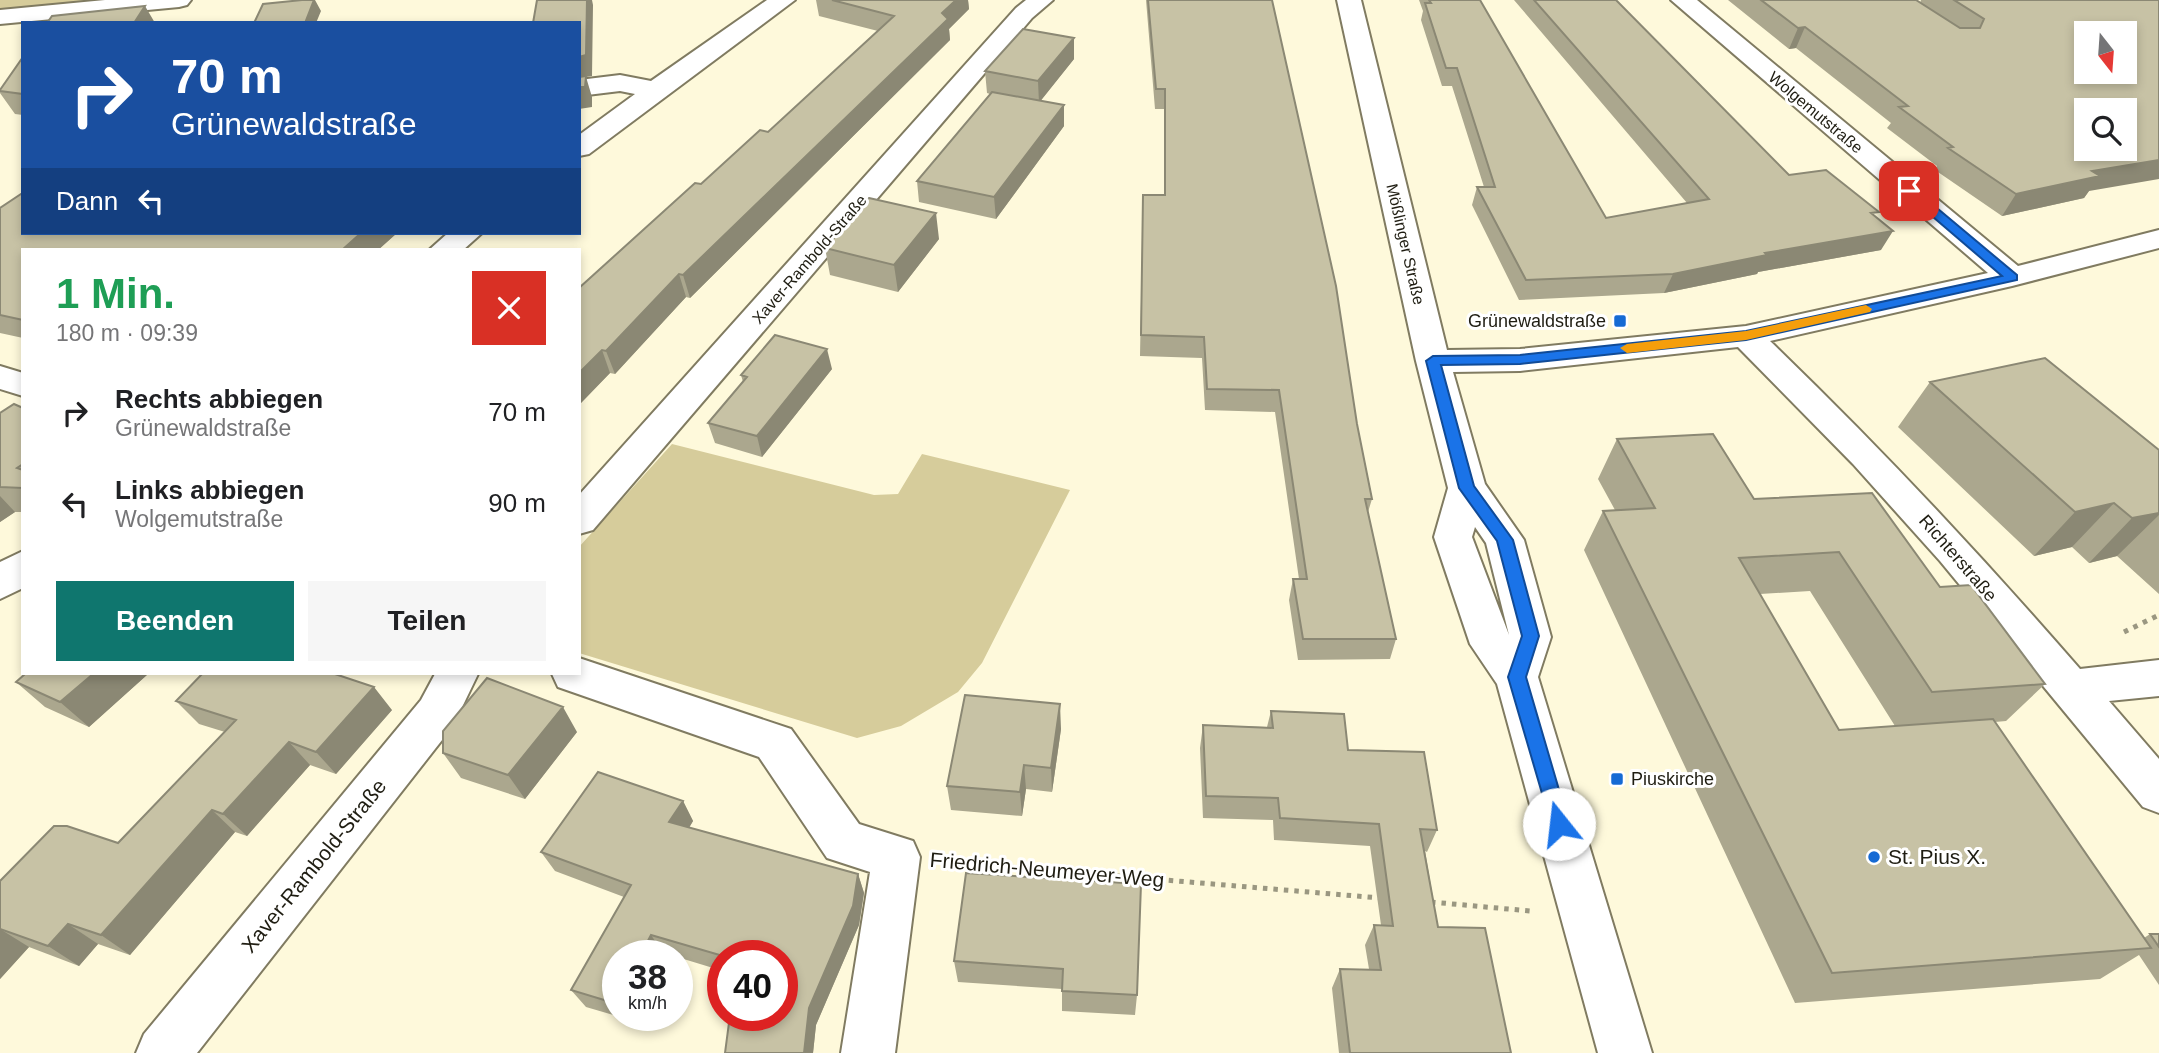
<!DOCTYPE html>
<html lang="de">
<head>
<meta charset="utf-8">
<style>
  body { margin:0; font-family:Arial,sans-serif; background:#f6f6f6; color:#202124; height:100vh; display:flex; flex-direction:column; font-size:26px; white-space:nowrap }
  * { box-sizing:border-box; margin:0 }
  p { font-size:23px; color:#757577 }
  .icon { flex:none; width:38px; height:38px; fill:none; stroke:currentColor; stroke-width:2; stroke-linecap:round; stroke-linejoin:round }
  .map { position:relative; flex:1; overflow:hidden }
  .sheet { position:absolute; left:21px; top:248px; width:560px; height:427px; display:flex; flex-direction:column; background:#fff; border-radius:0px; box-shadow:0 4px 10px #0003 }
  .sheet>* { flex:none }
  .top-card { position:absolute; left:21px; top:21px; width:560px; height:214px; border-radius:0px; box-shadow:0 4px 10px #0003; background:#1a4fa0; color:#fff; overflow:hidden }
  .needle { width:46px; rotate:163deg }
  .tools { position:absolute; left:2074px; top:21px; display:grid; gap:14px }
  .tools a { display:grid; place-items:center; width:63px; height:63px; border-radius:0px; background:#fff; box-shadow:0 4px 10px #0003; font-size:35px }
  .speed { position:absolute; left:602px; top:940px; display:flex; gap:14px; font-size:35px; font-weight:700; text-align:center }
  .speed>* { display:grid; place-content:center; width:91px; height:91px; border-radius:50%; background:#fff; box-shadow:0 4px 10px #0003; line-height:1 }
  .speed small { font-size:18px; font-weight:400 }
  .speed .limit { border:10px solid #d22; background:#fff; color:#111 }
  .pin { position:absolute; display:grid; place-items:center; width:60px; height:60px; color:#fff; margin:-30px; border-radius:14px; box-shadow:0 4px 10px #0006 }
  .me { position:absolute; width:77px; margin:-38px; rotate:344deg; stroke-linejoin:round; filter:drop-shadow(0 0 5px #0008) }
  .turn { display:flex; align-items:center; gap:24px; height:147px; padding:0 35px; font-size:32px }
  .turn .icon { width:91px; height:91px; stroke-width:2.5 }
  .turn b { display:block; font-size:49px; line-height:60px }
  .then { display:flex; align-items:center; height:66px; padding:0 35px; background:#0003; gap:14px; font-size:26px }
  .round { display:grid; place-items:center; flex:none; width:74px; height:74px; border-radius:0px; background:#f6f6f6 }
  .head { display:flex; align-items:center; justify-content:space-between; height:119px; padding:0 35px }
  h1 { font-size:42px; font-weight:800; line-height:52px; color:#1e9e55 }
  .primary-button { display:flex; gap:14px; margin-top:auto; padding:14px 35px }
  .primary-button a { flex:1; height:80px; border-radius:0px; background:#0f766e; color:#fff; font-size:28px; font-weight:800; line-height:80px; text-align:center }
  .primary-button a+a { background:#f6f6f6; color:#202124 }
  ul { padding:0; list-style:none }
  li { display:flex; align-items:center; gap:21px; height:91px; padding:0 35px }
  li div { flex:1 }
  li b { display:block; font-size:26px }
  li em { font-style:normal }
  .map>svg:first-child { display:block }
</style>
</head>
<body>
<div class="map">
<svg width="2159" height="1053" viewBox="0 0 2159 1053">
  <rect width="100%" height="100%" fill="#fef9db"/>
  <path fill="#d6cc9b" d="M 0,0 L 108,0 L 0,10 Z
    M 672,444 L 874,495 L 898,494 L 922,454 L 1070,490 L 982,663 L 958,692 L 901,726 L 857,738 L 579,653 L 579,547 Z"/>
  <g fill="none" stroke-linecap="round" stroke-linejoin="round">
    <defs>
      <path id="minor" d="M 105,0 L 191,0 L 187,5 L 179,7 L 0,24 L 0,10 Z
        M 767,0 L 795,0 L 589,154 L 579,156 L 579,135 L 635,94 L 620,91 L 579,96 L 579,80 L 620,75 L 651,81 Z
        M 1026,0 L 1053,0 L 1032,18 L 593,530 L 579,534 L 579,495 L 1016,8 Z
        M 1337,0 L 1361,0 L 1447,350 L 1520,349 L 1746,326 L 1988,273 L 1671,0 L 1697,0 L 2018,266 L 2159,230 L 2159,248 L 2012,286 L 1770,341 C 1879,446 1981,555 2080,669 L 2159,660 L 2159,696 L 2109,701 L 2159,759 L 2159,813 L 2143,807 L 1940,561 L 1853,464 L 1738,347 L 1520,371 L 1453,372 L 1485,484 L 1524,540 L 1551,637 L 1538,677 L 1652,1053 L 1598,1053 L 1497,684 L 1470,644 L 1434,537 L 1448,488 L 1416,361 ZM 1475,527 L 1486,543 L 1509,635 L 1472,537 Z
        M 448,233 L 482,233 L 463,250 L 429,250 Z
        M 0,366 L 23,373 L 23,396 L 0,389 Z
        M 23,551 L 23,588 L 0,599 L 0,562 Z
        M 579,658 L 791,729 L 859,824 L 913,841 L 920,857 L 895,1053 L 841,1053 L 870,872 L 827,858 L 759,757 L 558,687 L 552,674 L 579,674 Z
        M 435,674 L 478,674 L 453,726 L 197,1053 L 136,1053 L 144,1034 L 421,700 Z"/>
    </defs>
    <use href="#minor" stroke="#807b61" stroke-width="4"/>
    <path stroke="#9a9781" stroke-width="5" stroke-dasharray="4.5 6" stroke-linecap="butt" d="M 2124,632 L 2159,615
      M 949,862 L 1380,898
      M 1431,902 L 1530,911"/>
    <use href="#minor" fill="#fff" fill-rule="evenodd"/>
  </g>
  <path fill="#aba78e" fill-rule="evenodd" d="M 816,0 L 968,0 L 969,9 L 949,29 L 950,40 L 690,298 L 686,297 L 615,374 L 610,373 L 579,405 L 579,288 L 701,184 L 768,132 L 878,31 L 819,16 Z
    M 1146,0 L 1272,0 L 1372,499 L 1368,512 L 1396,639 L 1390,659 L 1298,660 L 1289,600 L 1293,579 L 1299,579 L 1275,412 L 1205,410 L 1202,358 L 1140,356 L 1143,195 L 1164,195 L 1164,109 L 1155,109 Z
    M 1419,0 L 1480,0 L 1606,218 L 1687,203 L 1514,0 L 1616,0 L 1789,175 L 1876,217 L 1881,250 L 1758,272 L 1757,274 L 1664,293 L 1519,300 L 1472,205 L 1477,187 L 1484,187 L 1452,86 L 1442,86 L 1421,20 L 1423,11 Z
    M 1728,0 L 1916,0 L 1920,3 L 1921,0 L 2159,0 L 2089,191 L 2084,198 L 2002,216 L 1935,170 L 1937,166 L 1887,128 L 1891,123 L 1796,48 L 1789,49 Z
    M 1074,38 L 1074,59 L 1040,101 L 1064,105 L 1064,126 L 996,219 L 919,202 L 917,181 L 990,94 L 987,93 L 985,71 Z
    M 23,57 L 23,115 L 15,114 L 0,93 L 0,90 Z
    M 0,208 L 23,233 L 397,233 L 378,250 L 23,250 L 23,338 L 0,333 Z
    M 939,239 L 898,292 L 830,275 L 825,248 Z
    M 832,369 L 762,457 L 715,443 L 708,423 L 743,382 L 741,375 Z
    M 1930,382 L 2159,450 L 2159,594 L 2117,556 L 2089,563 L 2072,547 L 2034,556 L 1898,427 Z
    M 23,408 L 23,512 L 15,512 L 0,522 L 0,413 Z
    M 1617,439 L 1754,499 L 1940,587 L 2045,684 L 2006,721 L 1995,722 L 2144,938 L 2150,934 L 2159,934 L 2159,985 L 2139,955 L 2100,979 L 1795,1003 L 1584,550 L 1603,511 L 1615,510 L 1598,479 ZM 1810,591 L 1895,726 L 1839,730 L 1760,594 Z
    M 25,674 L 148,674 L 89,727 L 45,707 L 16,682 Z
    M 176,701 L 392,710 L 336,774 L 310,765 L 247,836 L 235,832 L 130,955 L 98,944 L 79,966 L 29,947 L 0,979 L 0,881 L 118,843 L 225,732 L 199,724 Z
    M 1271,711 L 1348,750 L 1437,830 L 1427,852 L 1425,851 L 1438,927 L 1511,1053 L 1339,1053 L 1332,988 L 1340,969 L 1369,969 L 1365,945 L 1374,925 L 1381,925 L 1370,846 L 1274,840 L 1273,820 L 1203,818 L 1200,748 L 1203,725 L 1267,727 Z
    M 1061,729 L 1052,792 L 1026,789 L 1022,816 L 951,810 L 947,786 Z
    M 577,732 L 525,799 L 461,778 L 443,753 Z
    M 683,801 L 693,821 L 689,828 L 858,874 L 864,893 L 859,925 L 816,1025 L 813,1053 L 725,1053 L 782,956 L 723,956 L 723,971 L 677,957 L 677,956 L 671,956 L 663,953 L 618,956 L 618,1015 L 630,1015 L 627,1019 L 586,1007 L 571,990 L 624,897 L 555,871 L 541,852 Z
    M 966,873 L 1137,995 L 1135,1015 L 1062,1011 L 1062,989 L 958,982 L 954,961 Z"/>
  <path fill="#8b8874" d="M 314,0 L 315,0 L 321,11 L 316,23 L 305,23 Z
    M 587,0 L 592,0 L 593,5 L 592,76 L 586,77 L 592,97 L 592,107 L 579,109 L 579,57 Z
    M 956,0 L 968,0 L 969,9 L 949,29 L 950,40 L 690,298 L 683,275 Z
    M 145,6 L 155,23 L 134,23 Z
    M 1805,27 L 1796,48 L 1789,49 L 1798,28 Z
    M 1074,38 L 1074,59 L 1039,103 L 1038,81 Z
    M 1064,105 L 1064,126 L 996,219 L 994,197 Z
    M 2159,160 L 2159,179 L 2089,191 L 2084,198 L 2002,216 L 2016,194 L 2092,171 Z
    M 936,213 L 939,239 L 898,292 L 894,265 Z
    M 1893,231 L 1881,250 L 1758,272 L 1757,274 L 1664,293 L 1673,274 L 1765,253 Z
    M 361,233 L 397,233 L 378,250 L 342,250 Z
    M 679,274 L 686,297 L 615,374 L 606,351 Z
    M 827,349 L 832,369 L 762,457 L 757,436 Z
    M 602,350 L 610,373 L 579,405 L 579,373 Z
    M 0,496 L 15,512 L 0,522 Z
    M 2114,503 L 2072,547 L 2034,556 L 2075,512 Z
    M 2159,513 L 2159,515 L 2117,556 L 2089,563 L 2132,518 Z
    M 93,674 L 148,674 L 89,727 L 60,702 Z
    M 374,687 L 392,710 L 336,774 L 316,752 Z
    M 1060,704 L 1061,729 L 1052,792 L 1051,768 Z
    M 563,707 L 577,732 L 525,799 L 508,775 Z
    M 289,742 L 310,765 L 247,836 L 223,814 Z
    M 1024,765 L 1026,789 L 1022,816 L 1020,792 Z
    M 683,801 L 693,821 L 680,842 L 669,822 Z
    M 212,810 L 235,832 L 130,955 L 101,935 Z
    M 858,874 L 864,893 L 859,925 L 816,1025 L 813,1053 L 804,1053 L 809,1008 Z
    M 68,924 L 98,944 L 79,966 L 48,946 Z
    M 0,929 L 29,947 L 0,979 Z
    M 651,935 L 663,953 L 661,956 L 640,956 Z"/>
  <path fill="#c7c2a5" stroke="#8b8874" stroke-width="2" fill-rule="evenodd" d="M 302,0 L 314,0 L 305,23 L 254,23 L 263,4 Z
    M 537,0 L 587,0 L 586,55 L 579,57 L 579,23 L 533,23 Z
    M 832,0 L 956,0 L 942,13 L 948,19 L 683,275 L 679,274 L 606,351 L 602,350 L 579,373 L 579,288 L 695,183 L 701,184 L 760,130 L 768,132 L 894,16 Z
    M 1148,0 L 1272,0 L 1336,286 L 1357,424 L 1372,499 L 1365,499 L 1396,639 L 1303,639 L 1293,579 L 1307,579 L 1279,390 L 1207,389 L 1204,337 L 1141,335 L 1143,195 L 1165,195 L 1165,89 L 1156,89 Z
    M 1429,0 L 1480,0 L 1606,218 L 1709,199 L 1534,0 L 1616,0 L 1789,175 L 1826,170 L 1879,212 L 1871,213 L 1893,231 L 1765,253 L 1767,255 L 1673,274 L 1526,280 L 1477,187 L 1495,187 L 1457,68 L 1446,68 L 1425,3 L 1431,3 Z
    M 1761,0 L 1916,0 L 1960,28 L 1980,28 L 1984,19 L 1954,0 L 2159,0 L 2159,160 L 2092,171 L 2100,176 L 2016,194 L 1948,148 L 1953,147 L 1899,107 L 1908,106 L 1805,27 L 1798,28 ZM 2086,33 L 2124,33 L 2124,72 L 2086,72 ZM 2086,110 L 2124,110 L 2124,149 L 2086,149 Z
    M 145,6 L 134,23 L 47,23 L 52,16 Z
    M 1023,29 L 1074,38 L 1038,81 L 985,71 Z
    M 23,57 L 23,94 L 0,91 L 0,90 Z
    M 586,76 L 585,87 L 579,87 L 579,77 Z
    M 992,92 L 1064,105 L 994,197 L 917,181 Z
    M 21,194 L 23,194 L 23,233 L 361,233 L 342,250 L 23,250 L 23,320 L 0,315 L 0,208 Z
    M 869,198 L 936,213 L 894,265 L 825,248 Z
    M 775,335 L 827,349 L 757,436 L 708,423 L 747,377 L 741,375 Z
    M 2045,358 L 2159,450 L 2159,513 L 2132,518 L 2114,503 L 2075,512 L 1930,382 Z
    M 14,404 L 23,408 L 23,464 L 17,468 L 23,470 L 23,488 L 0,487 L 0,413 Z
    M 1713,434 L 1754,499 L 1872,493 L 1940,587 L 1971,585 L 2045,684 L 1932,692 L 1839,552 L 1739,558 L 1839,730 L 1993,719 L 2151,948 L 1832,973 L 1603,511 L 1655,508 L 1617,439 Z
    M 25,674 L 93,674 L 60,702 L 16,682 Z
    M 202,674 L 335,674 L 374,687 L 316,752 L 289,742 L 223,814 L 212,810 L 101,935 L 68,924 L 48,946 L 0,929 L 0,881 L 54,826 L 67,826 L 118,843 L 236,720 L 176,701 Z
    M 487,678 L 563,707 L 508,775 L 443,753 L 443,731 Z
    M 965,695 L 1060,704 L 1051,768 L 1024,765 L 1020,792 L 947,786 Z
    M 1271,711 L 1344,714 L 1348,750 L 1424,752 L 1437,830 L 1420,829 L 1438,927 L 1485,928 L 1511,1053 L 1350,1053 L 1340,969 L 1381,970 L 1374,925 L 1393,926 L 1379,824 L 1280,818 L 1278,798 L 1206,796 L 1203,725 L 1273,728 Z
    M 598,772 L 683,801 L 669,822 L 858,874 L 853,906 L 809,1008 L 804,1053 L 725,1053 L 730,1015 L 782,1015 L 782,956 L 723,956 L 651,935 L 640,956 L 618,956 L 618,997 L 614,1003 L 571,990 L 631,885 L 541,852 Z
    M 966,873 L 1141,884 L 1137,995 L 1062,991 L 1063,969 L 954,961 Z
    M 2150,934 L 2159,934 L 2159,947 Z"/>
  <path fill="#1a73e8" stroke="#114b97" stroke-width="2" d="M 1905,188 L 1913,188 L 2017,275 L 2017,280 L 1746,340 L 1520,364 L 1441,365 L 1474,486 L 1513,540 L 1539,636 L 1526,677 L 1569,824 L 1566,831 L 1559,833 L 1553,831 L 1508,677 L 1522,636 L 1497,541 L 1459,488 L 1426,361 L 1433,356 L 1520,355 L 1746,331 L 2002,276 L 1905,193 Z"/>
  <path fill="#f59e0b" d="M 1866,305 L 1872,309 L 1870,312 L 1746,340 L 1627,353 L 1620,348 L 1627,344 L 1746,331 Z"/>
  <g fill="#156ad4" stroke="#fff" stroke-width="2.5">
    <rect x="1613" y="314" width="14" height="14" rx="3.5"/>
    <rect x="1610" y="772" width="14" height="14" rx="3.5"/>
    <circle cx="1874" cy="857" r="7"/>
  </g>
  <g text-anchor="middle" stroke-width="6" stroke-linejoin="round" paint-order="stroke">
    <g font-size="16" fill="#1f1d12" stroke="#fff">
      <text transform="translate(1816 112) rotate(40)" y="6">Wolgemutstraße</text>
      <text transform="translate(1406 244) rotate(77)" y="6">Mößlinger Straße</text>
      <text transform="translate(809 259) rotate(-49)" y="6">Xaver-Rambold-Straße</text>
    </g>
    <g font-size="18" fill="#1f1d12" stroke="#fff" text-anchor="end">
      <text x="1606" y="327">Grünewaldstraße</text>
      <text x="1631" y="785" text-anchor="start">Piuskirche</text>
    </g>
    <g font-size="18" fill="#1f1d12" stroke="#fff">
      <text transform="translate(1958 558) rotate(49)" y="6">Richterstraße</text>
    </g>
    <g font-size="21" fill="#1f1d12" stroke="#fff" text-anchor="start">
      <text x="1888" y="864">St. Pius X.</text>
    </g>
    <g font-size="21" fill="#1f1d12" stroke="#fff">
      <text transform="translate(314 866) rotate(-51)" y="7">Xaver-Rambold-Straße</text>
      <text transform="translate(1047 870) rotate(5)" y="7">Friedrich-Neumeyer-Weg</text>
    </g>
  </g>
</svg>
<div class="tools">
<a><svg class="needle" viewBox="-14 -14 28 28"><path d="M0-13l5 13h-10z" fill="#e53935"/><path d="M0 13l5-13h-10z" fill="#757577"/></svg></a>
<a><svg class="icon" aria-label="search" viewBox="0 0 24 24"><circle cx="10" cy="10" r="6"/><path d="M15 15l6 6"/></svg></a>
</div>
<div class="speed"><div>38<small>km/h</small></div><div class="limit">40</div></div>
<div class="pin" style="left:1909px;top:191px;background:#d93025"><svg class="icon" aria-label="arrive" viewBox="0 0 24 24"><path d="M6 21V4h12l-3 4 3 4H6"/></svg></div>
<svg class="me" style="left:1559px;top:824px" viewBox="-20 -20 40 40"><circle r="19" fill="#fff"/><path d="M0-13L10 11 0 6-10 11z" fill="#1a73e8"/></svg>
<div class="top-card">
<div class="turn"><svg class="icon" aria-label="right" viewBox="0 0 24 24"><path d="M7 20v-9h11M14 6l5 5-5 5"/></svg><div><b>70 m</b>Grünewaldstraße</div></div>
<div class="then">Dann<svg class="icon" aria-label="left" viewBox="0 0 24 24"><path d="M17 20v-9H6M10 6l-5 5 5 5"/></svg></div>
</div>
<section class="sheet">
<div class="head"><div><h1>1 Min.</h1><p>180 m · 09:39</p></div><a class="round" style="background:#d93025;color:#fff"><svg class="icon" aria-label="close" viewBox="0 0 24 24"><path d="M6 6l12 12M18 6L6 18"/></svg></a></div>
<ul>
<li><svg class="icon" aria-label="right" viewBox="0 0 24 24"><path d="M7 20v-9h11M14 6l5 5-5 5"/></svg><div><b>Rechts abbiegen</b><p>Grünewaldstraße</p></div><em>70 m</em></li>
<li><svg class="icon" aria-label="left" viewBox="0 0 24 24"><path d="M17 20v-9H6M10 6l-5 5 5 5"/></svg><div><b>Links abbiegen</b><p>Wolgemutstraße</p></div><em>90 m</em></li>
</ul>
<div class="primary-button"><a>Beenden</a><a>Teilen</a></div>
</section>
</div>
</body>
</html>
